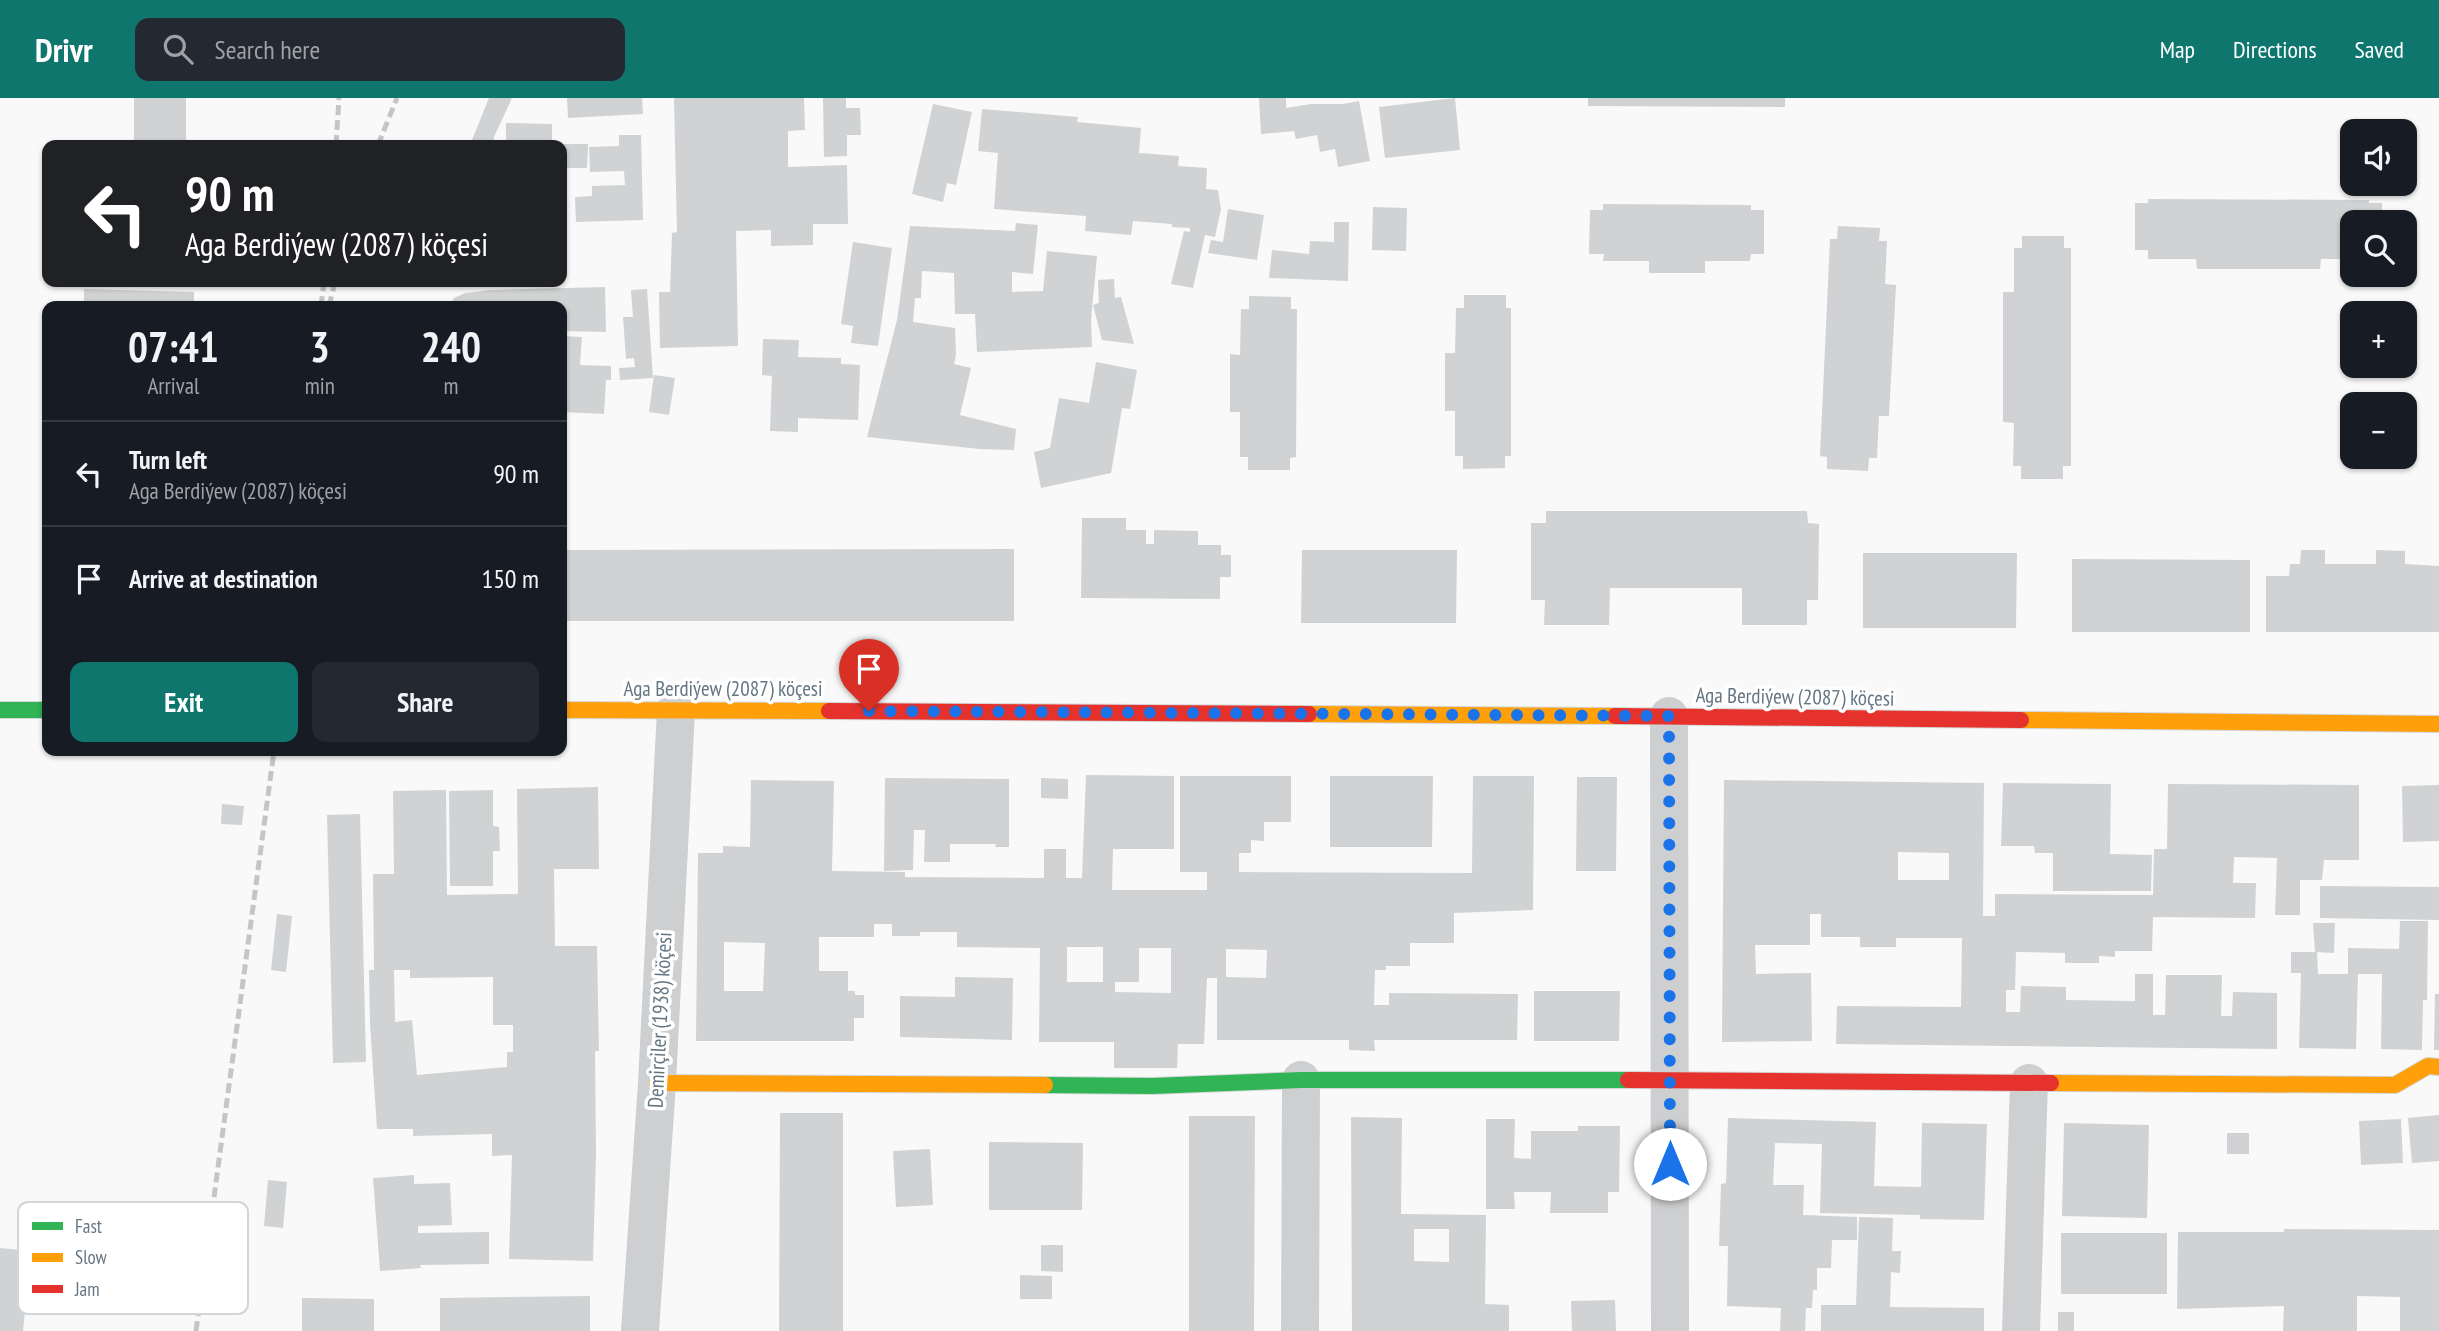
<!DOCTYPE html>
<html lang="en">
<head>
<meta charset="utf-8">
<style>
  body { margin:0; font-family:"PT Sans Narrow",sans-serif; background:#242831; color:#f1f3f6; height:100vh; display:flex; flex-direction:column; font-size:26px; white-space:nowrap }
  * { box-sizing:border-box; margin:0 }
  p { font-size:23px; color:#9ea1a6 }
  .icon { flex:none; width:38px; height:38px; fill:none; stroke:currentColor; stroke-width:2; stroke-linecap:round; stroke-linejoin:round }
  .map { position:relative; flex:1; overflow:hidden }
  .sheet { position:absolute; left:42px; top:203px; width:525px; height:455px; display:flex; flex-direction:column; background:#171b24; border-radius:14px; box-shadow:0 2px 5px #0004 }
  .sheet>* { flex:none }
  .guide { position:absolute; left:42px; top:42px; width:525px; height:147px; border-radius:14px; box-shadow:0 2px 5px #0004; background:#202124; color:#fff; overflow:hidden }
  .controls { position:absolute; left:2340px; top:21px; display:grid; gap:14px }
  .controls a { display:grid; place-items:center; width:77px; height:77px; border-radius:14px; background:#171b24; box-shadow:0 2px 5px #0004; font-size:35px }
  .pin { position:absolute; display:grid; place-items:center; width:60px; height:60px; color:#fff; margin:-72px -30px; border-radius:50% 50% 50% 0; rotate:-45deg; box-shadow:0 0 7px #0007 }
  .pin .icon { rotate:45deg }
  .me { position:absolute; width:77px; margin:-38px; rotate:0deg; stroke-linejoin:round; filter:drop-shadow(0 0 5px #0008) }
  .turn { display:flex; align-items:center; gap:24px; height:147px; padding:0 28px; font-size:32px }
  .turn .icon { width:91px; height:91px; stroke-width:2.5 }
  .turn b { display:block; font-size:49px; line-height:60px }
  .eta { display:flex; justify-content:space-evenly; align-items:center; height:119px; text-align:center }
  .eta b { font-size:42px; font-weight:800; line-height:49px }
  .action { display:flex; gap:14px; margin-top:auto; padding:14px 28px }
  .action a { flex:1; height:80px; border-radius:14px; background:#0f766e; color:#fff; font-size:28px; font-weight:800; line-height:80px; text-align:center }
  .action a+a { background:#242831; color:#f1f3f6 }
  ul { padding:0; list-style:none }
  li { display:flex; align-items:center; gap:21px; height:105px; padding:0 28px; border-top:2px solid #363941 }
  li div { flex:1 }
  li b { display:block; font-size:26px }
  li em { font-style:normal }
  header { display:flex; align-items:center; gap:42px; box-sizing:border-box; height:98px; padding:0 35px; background:#0f766e; color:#fff }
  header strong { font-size:33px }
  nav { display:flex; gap:38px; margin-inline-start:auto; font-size:24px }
  .search { width:490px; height:63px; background:#242831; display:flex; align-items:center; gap:18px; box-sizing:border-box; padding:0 24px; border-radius:14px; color:#9ea1a6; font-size:26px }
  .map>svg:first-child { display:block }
</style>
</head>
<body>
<header>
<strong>Drivr</strong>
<div class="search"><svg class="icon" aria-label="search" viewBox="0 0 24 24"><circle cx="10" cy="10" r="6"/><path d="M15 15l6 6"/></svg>Search here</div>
<nav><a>Map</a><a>Directions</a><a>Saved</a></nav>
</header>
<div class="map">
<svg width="2439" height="1233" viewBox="0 0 2439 1233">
  <rect width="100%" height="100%" fill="#f9f9f9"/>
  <path fill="#d0d2d3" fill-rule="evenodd" d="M 134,0 L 186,0 L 186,47 L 134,47 Z
    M 489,0 L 512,0 L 494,39 L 493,47 L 470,47 Z
    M 567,0 L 642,0 L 643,16 L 568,20 Z
    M 674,0 L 804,0 L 805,32 L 788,33 L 788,69 L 847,67 L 848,126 L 813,126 L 813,147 L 771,148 L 771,132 L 736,133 L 738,248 L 660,250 L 659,194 L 670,194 L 672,135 L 677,134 Z
    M 823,0 L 846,0 L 846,10 L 860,10 L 861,37 L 847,37 L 847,58 L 824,59 Z
    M 1259,0 L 1286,0 L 1286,10 L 1311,6 L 1343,6 L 1359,3 L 1370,63 L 1338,69 L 1335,51 L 1320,54 L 1317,37 L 1296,41 L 1294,33 L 1261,36 Z
    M 1455,0 L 1460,52 L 1385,60 L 1379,9 Z
    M 1588,0 L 1785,0 L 1785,9 L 1588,8 Z
    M 933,6 L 972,14 L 956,87 L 947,85 L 943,104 L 912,96 Z
    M 982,11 L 1078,19 L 1077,24 L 1141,30 L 1139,55 L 1179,58 L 1178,68 L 1207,70 L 1206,91 L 1218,92 L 1221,111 L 1215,139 L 1205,137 L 1193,190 L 1171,186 L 1184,133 L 1190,134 L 1190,130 L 1172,129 L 1172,126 L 1133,123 L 1131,137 L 1085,133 L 1086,118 L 994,111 L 998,55 L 978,53 Z
    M 506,25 L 552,26 L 552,47 L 506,47 Z
    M 619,37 L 641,37 L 643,122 L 576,124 L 575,99 L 592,98 L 592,88 L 625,87 L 624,73 L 590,74 L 589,49 L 619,48 Z
    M 562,46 L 588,46 L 587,70 L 562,70 Z
    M 2148,101 L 2369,102 L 2369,105 L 2382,105 L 2382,124 L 2352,124 L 2352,161 L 2321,161 L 2320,171 L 2197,171 L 2196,161 L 2148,161 L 2148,152 L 2135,152 L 2135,105 L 2148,105 Z
    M 1603,106 L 1751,107 L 1751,112 L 1764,112 L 1764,156 L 1751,156 L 1750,163 L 1705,163 L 1705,175 L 1649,175 L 1649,163 L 1603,163 L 1604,156 L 1589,156 L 1590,112 L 1603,112 Z
    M 1373,109 L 1407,110 L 1406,153 L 1372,152 Z
    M 1228,111 L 1264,117 L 1257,162 L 1208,155 L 1211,142 L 1223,144 Z
    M 1334,124 L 1349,124 L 1348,183 L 1269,180 L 1272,152 L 1309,156 L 1310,143 L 1334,144 Z
    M 1016,125 L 1038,127 L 1033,176 L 1012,174 L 1012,194 L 1043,193 L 1047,153 L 1097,158 L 1091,222 L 1092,249 L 977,254 L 975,216 L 955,216 L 954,175 L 922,173 L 921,200 L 915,200 L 913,224 L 955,230 L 956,257 L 954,266 L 971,270 L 960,317 L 1016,331 L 1014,352 L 979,351 L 867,339 L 897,222 L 910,128 L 1015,133 Z
    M 1838,128 L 1880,130 L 1879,143 L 1887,143 L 1885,186 L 1896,187 L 1889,318 L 1879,318 L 1877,360 L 1869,360 L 1868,373 L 1827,371 L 1827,359 L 1820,358 L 1830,141 L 1837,141 Z
    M 2022,138 L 2064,138 L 2064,150 L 2071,150 L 2071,368 L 2063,368 L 2063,381 L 2021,381 L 2021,368 L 2013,368 L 2014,325 L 2003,324 L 2003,194 L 2014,194 L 2014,150 L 2022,150 Z
    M 853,144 L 892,150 L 878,248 L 851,245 L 853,228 L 841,226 Z
    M 1114,181 L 1115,200 L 1121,199 L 1134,246 L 1102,242 L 1093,207 L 1099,205 L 1098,182 Z
    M 605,189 L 606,234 L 562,233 L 562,208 L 450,208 L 454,200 L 465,195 L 491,192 Z
    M 84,191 L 194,194 L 194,208 L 84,208 Z
    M 647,191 L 653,280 L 620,282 L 619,270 L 635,269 L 634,260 L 626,261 L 623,219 L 633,219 L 631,192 Z
    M 1464,197 L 1506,197 L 1506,210 L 1511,210 L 1511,358 L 1505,358 L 1505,370 L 1463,371 L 1463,358 L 1455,358 L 1455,313 L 1445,313 L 1445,255 L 1455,255 L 1456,210 L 1464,210 Z
    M 1249,198 L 1291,199 L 1291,211 L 1297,211 L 1296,359 L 1290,360 L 1290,372 L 1248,372 L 1248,359 L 1240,359 L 1240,314 L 1230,314 L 1230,256 L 1240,257 L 1241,211 L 1249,211 Z
    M 562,238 L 582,239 L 580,267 L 611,268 L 611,282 L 606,282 L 604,316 L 562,314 Z
    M 763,241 L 799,242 L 798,259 L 841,260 L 841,266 L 860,267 L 858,322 L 798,320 L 798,334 L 770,333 L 772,278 L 762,277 Z
    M 1096,264 L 1137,272 L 1130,311 L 1122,310 L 1111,375 L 1041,390 L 1034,354 L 1050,350 L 1059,300 L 1089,305 Z
    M 654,277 L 675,280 L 669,317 L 649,314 Z
    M 1546,413 L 1807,413 L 1808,425 L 1819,426 L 1818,502 L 1807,502 L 1807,527 L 1742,527 L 1742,490 L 1610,490 L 1609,527 L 1544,527 L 1545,502 L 1531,502 L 1531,425 L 1546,425 Z
    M 1082,420 L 1126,420 L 1126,432 L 1146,432 L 1146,446 L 1154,446 L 1154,432 L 1198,433 L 1198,447 L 1221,447 L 1221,457 L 1231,457 L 1231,479 L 1220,479 L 1220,501 L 1081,500 Z
    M 1014,451 L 1014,523 L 562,523 L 562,452 Z
    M 1302,452 L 1457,452 L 1456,525 L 1301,525 Z
    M 2301,452 L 2325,452 L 2325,466 L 2376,466 L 2376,452 L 2405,453 L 2405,466 L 2439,468 L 2439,534 L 2266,534 L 2266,478 L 2289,478 L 2290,466 L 2300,466 Z
    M 1863,455 L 2017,455 L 2016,530 L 1863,530 Z
    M 2072,461 L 2250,462 L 2250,534 L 2072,534 Z
    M 1086,677 L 1174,678 L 1174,751 L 1113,751 L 1112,792 L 1207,792 L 1207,774 L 1180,774 L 1180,678 L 1291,678 L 1291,724 L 1264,724 L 1264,743 L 1251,742 L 1251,755 L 1239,755 L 1239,774 L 1472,775 L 1473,678 L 1534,678 L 1533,812 L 1454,815 L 1454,845 L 1410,845 L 1410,868 L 1386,868 L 1386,872 L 1375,872 L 1374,907 L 1389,907 L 1389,895 L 1518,896 L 1517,942 L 1374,942 L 1375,953 L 1349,952 L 1349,942 L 1217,942 L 1217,880 L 1207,880 L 1204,946 L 1178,946 L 1177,970 L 1114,970 L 1114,944 L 1039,944 L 1040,850 L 957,849 L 957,834 L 920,834 L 920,838 L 892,838 L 892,826 L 874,826 L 874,839 L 819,839 L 819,873 L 848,873 L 848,893 L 855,893 L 855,897 L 864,897 L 864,920 L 854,920 L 854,943 L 696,943 L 698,755 L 723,755 L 723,748 L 750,749 L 751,682 L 834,683 L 832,773 L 905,774 L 905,779 L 1044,780 L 1044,751 L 1066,751 L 1066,780 L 1082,780 ZM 724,844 L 765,845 L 763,893 L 724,893 ZM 1067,849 L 1103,849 L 1103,884 L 1067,884 ZM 1139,850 L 1171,850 L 1171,895 L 1115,894 L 1115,884 L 1139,884 ZM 1226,851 L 1267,852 L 1266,880 L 1226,879 Z
    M 1330,678 L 1433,678 L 1432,749 L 1330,749 Z
    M 1577,679 L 1617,679 L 1616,773 L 1576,773 Z
    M 885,680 L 1009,681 L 1009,749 L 995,749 L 996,746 L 950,746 L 950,764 L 924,764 L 925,732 L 914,732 L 913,772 L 884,773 Z
    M 1041,680 L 1068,681 L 1068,701 L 1041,700 Z
    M 1724,682 L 1984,685 L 1983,818 L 1995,818 L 1995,796 L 2153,797 L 2154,751 L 2167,751 L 2168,686 L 2359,687 L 2359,762 L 2324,762 L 2322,782 L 2300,782 L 2300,817 L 2275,817 L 2277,760 L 2234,759 L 2233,785 L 2256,785 L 2255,820 L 2153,819 L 2152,853 L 2115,853 L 2115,859 L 2099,858 L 2099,865 L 2065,865 L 2065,855 L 2016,854 L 2015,892 L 2006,892 L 2006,914 L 2020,914 L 2021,888 L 2066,889 L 2066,902 L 2135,903 L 2135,876 L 2153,876 L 2153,917 L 2165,917 L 2166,877 L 2222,877 L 2221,918 L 2232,918 L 2233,894 L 2277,895 L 2277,951 L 1836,946 L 1837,908 L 1961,909 L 1962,840 L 1896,840 L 1896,849 L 1860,849 L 1860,839 L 1821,839 L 1821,816 L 1810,816 L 1810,847 L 1755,847 L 1756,876 L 1811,875 L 1812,943 L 1722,944 ZM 1898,754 L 1949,755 L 1949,782 L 1898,782 Z
    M 2003,685 L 2111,686 L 2110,756 L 2152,757 L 2151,793 L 2053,793 L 2053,755 L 2035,755 L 2034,748 L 2001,748 Z
    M 2439,687 L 2439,743 L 2403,744 L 2402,688 Z
    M 598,689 L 599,771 L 554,771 L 555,848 L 597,848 L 599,953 L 595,953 L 596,1056 L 593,1163 L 509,1161 L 512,1057 L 492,1058 L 492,1036 L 413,1038 L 413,1031 L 377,1031 L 370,926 L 369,872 L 374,872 L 373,776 L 394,776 L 393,693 L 446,692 L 447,797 L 518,796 L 517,691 ZM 394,872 L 410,872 L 410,880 L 493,879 L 493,927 L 513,927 L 513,954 L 507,954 L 507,969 L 417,977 L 412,922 L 395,924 Z
    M 493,692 L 493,728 L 499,729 L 500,753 L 493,753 L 493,788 L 450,788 L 449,693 Z
    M 222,706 L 244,708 L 242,727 L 221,726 Z
    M 360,716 L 366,964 L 333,965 L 327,717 Z
    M 2320,788 L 2439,789 L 2439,822 L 2320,820 Z
    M 277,816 L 292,818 L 286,874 L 271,872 Z
    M 2400,823 L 2428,823 L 2427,902 L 2423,902 L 2422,952 L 2381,951 L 2382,876 L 2358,876 L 2356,951 L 2299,950 L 2301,875 L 2291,875 L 2291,854 L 2317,854 L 2318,876 L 2348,876 L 2348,850 L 2399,851 Z
    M 2313,825 L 2335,825 L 2334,855 L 2315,854 Z
    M 955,879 L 1013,880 L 1012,942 L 900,939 L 900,898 L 955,899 Z
    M 1534,893 L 1620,893 L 1619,943 L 1534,943 Z
    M 2435,896 L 2439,896 L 2439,952 L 2434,952 Z
    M 780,1015 L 843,1015 L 843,1233 L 779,1233 Z
    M 2439,1017 L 2439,1063 L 2412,1065 L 2408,1020 Z
    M 1189,1018 L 1255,1018 L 1254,1233 L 1189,1233 Z
    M 1351,1019 L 1402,1020 L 1401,1116 L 1486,1117 L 1485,1206 L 1509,1207 L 1509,1233 L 1352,1233 ZM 1414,1131 L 1449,1131 L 1449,1164 L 1414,1163 Z
    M 1728,1020 L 1876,1024 L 1874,1088 L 1921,1089 L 1922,1025 L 1987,1026 L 1984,1122 L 1920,1121 L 1920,1117 L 1820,1115 L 1822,1046 L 1775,1045 L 1773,1087 L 1804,1087 L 1803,1117 L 1857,1119 L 1857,1142 L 1832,1142 L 1831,1170 L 1817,1170 L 1817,1192 L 1813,1192 L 1812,1210 L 1806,1210 L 1805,1233 L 1780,1233 L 1781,1210 L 1727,1208 L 1728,1148 L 1719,1148 L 1721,1086 L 1726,1085 Z
    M 1486,1021 L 1515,1021 L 1514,1060 L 1531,1061 L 1531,1033 L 1578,1033 L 1578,1028 L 1620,1028 L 1619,1094 L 1608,1094 L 1608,1115 L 1550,1115 L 1551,1094 L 1514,1094 L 1515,1111 L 1486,1111 Z
    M 2401,1021 L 2403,1065 L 2361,1067 L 2359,1023 Z
    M 2064,1025 L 2149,1027 L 2147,1120 L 2062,1118 Z
    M 2227,1035 L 2249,1035 L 2249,1056 L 2227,1056 Z
    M 989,1044 L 1083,1045 L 1082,1112 L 989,1112 Z
    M 930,1051 L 933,1107 L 896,1109 L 893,1053 Z
    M 414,1077 L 414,1086 L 450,1085 L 452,1127 L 418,1128 L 418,1135 L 489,1134 L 489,1166 L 420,1167 L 421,1170 L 380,1173 L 373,1080 Z
    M 268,1082 L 287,1084 L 283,1130 L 264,1128 Z
    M 1859,1119 L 1893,1120 L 1892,1153 L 1901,1153 L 1900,1175 L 1891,1174 L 1890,1209 L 1984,1210 L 1984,1233 L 1821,1233 L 1821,1207 L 1856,1207 Z
    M 2284,1131 L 2439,1132 L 2439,1233 L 2400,1233 L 2400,1199 L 2357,1198 L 2357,1233 L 2283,1233 L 2284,1208 L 2177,1211 L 2178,1134 L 2284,1134 Z
    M 2061,1135 L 2167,1135 L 2167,1196 L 2061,1196 Z
    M 1041,1147 L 1063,1147 L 1063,1174 L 1041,1173 Z
    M 0,1150 L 31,1153 L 23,1233 L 0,1233 Z
    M 1020,1177 L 1052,1178 L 1052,1201 L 1020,1201 Z
    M 590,1198 L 590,1233 L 440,1233 L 440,1200 Z
    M 302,1200 L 374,1201 L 374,1233 L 302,1233 Z
    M 1615,1202 L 1616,1233 L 1572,1233 L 1571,1203 Z
    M 2058,1214 L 2074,1214 L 2074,1233 L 2058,1233 Z"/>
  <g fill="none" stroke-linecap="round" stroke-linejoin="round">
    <defs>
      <path id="fast" d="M 0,612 L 47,612
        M 1045,987 L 1152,988 L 1301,982 L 1628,982"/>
      <path id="slow" d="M 562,612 L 829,613
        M 1309,616 L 1615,618
        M 2021,622 L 2439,626
        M 657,985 L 1045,987
        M 2051,985 L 2395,987 L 2428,968 L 2439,969"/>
      <path id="jam" d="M 829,613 L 1309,616
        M 1615,618 L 2021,622
        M 1628,982 L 2051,985"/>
    </defs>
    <use href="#fast" stroke="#d5d6d7" stroke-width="18"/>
    <use href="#slow" stroke="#d5d6d7" stroke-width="18"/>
    <use href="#jam" stroke="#d5d6d7" stroke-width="18"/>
    <path stroke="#cecfd0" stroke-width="38" d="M 1669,618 L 1670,1233
      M 640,1233 L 657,985 L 676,612
      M 1300,1233 L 1301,982
      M 2021,1233 L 2029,985"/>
    <use href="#fast" stroke="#30b455" stroke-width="16"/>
    <use href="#slow" stroke="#ff9f0a" stroke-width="16"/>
    <use href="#jam" stroke="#e5322d" stroke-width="16"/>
    <path stroke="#c3c5c6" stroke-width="5" stroke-dasharray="10 5" stroke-linecap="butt" d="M 336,47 L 339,0
      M 378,47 L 397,0
      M 321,208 L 324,184
      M 329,208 L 335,184
      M 196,1233 L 274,653"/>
  </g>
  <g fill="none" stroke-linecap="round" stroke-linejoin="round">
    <path stroke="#1a73e8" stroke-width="12" stroke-dasharray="0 21.6" d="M 869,613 L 1669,618 L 1670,1066"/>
  </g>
  <g text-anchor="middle" stroke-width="7" stroke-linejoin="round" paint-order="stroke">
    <g font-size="21" fill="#657683" stroke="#fff">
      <text x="723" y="598">Aga Berdiýew (2087) köçesi</text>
      <text transform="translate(1795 599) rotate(1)" y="7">Aga Berdiýew (2087) köçesi</text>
      <text transform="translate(660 922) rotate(-87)" y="7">Demirçiler (1938) köçesi</text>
    </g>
  </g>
  <rect x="18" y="1104" width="230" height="112" rx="10" fill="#fff" stroke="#d1d6da" stroke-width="2"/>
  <rect x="32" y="1124" width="31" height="8" fill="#30b455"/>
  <rect x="32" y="1155" width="31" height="9" fill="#ff9f0a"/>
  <rect x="32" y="1187" width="31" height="8" fill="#e5322d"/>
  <g font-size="19" fill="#657683">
    <text x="75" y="1135">Fast</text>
    <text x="75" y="1166">Slow</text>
    <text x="75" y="1198">Jam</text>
  </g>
</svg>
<div class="controls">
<a><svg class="icon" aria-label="sound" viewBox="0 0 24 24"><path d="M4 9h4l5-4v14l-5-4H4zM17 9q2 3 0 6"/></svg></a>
<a><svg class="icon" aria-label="search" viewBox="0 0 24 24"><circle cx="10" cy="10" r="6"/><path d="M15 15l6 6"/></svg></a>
<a>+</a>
<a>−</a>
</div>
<div class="pin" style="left:869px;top:613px;background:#d93025"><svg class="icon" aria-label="arrive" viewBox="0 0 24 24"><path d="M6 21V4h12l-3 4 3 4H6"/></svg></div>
<svg class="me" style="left:1670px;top:1066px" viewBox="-20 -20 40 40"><circle r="19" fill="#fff"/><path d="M0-13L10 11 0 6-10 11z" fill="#1a73e8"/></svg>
<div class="guide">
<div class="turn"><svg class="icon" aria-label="left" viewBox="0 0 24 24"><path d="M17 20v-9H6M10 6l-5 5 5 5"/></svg><div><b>90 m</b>Aga Berdiýew (2087) köçesi</div></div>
</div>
<section class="sheet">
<div class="eta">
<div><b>07:41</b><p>Arrival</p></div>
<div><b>3</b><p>min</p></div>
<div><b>240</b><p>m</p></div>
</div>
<ul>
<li><svg class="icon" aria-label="left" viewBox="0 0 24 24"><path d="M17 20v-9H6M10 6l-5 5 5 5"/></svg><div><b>Turn left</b><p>Aga Berdiýew (2087) köçesi</p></div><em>90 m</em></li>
<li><svg class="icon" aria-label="arrive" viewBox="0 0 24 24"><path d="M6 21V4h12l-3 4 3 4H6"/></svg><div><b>Arrive at destination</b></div><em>150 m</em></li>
</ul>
<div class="action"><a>Exit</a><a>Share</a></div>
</section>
</div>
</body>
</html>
